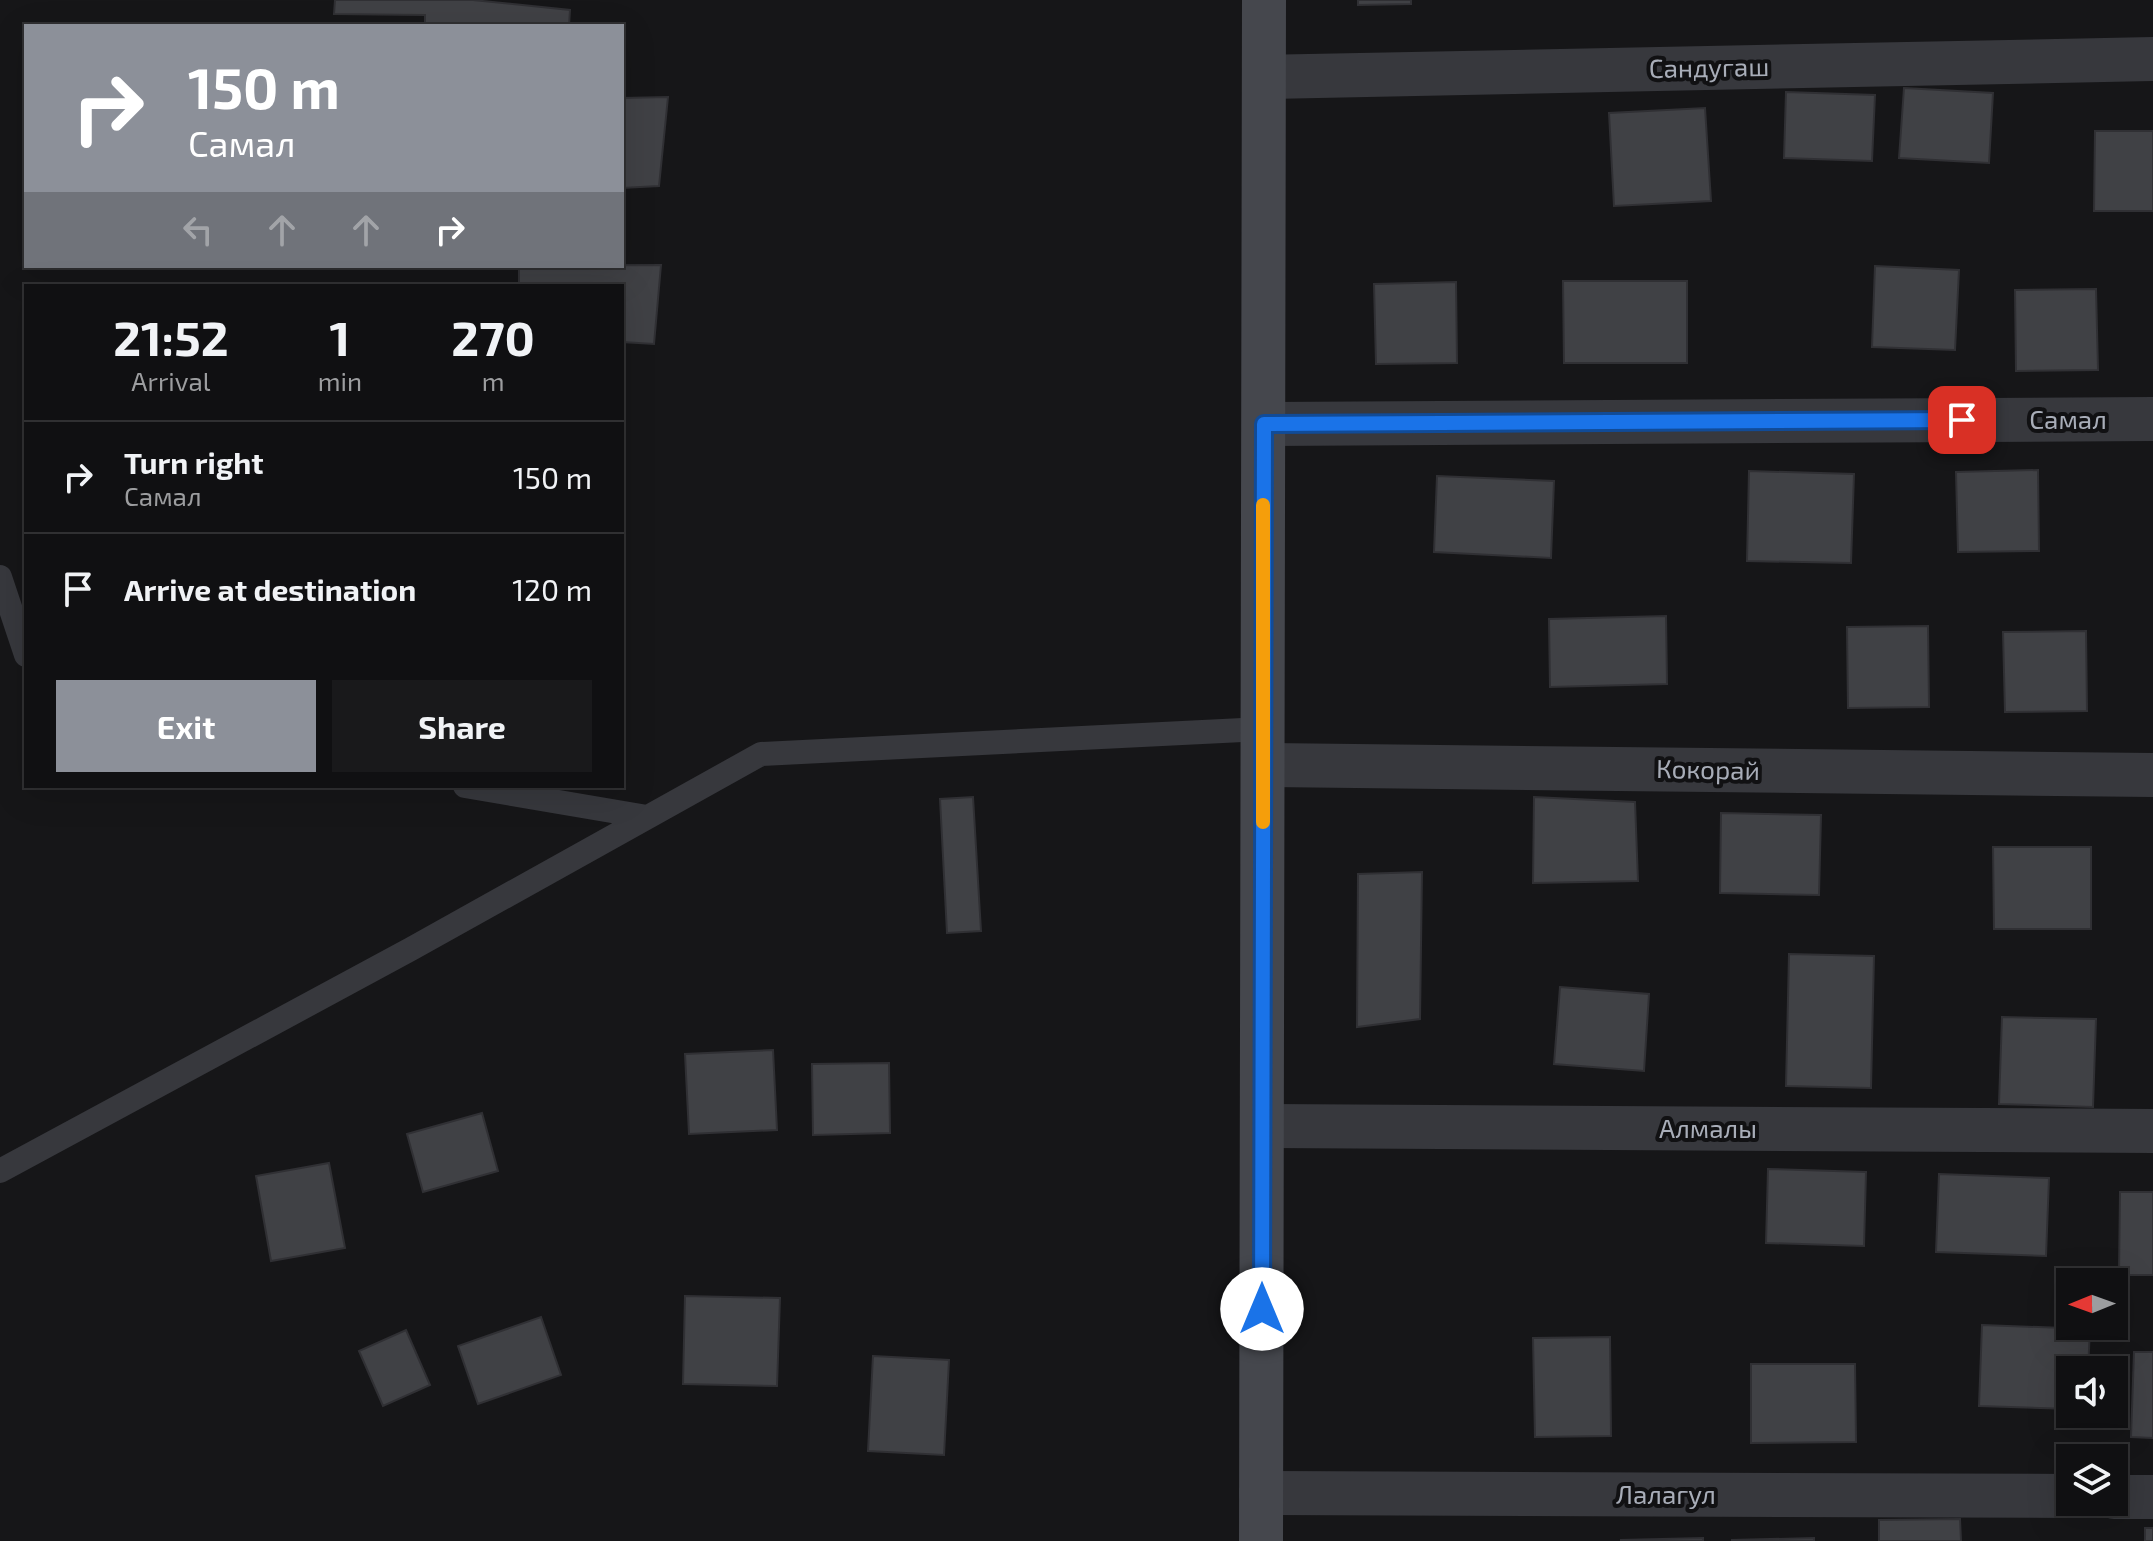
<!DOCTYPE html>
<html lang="en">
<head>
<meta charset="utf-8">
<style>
  body { margin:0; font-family:"Exo 2",sans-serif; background:#19191b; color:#f1f3f6; height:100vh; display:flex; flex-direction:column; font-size:30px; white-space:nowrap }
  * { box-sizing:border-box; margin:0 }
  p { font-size:26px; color:#9c9d9f }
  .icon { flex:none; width:44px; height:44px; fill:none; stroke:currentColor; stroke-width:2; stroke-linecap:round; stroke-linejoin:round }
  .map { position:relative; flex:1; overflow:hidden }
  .drawer { position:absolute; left:24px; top:284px; width:600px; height:504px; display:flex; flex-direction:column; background:#101012; border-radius:0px; box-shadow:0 8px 32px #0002,0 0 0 2px #303032 }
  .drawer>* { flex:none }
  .top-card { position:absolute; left:24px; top:24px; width:600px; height:244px; border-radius:0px; box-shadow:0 8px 32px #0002,0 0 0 2px #303032; background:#8c9099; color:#fff; overflow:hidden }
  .needle { width:52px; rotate:269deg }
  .controls { position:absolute; left:2056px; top:1268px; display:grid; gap:16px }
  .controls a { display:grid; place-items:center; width:72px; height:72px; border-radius:0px; background:#101012; box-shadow:0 8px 32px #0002,0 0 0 2px #303032; font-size:40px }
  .pin { position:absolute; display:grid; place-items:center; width:68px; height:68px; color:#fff; margin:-34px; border-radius:16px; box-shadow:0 4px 12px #0006 }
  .me { position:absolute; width:88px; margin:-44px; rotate:0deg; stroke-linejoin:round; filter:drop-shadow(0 0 6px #0008) }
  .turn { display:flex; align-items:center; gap:28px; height:168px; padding:0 32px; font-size:36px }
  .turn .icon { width:104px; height:104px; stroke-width:2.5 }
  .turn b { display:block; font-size:56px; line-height:68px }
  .lanes { display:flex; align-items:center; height:76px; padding:0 32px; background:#0003; justify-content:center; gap:40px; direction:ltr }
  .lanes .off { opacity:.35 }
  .eta { display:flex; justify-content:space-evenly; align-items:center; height:136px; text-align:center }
  .eta b { font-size:48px; font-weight:700; line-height:56px }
  .primary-button { display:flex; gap:16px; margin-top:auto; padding:16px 32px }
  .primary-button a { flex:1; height:92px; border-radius:0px; background:#8c9099; color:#fff; font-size:32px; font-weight:700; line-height:92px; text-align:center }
  .primary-button a+a { background:#19191b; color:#f1f3f6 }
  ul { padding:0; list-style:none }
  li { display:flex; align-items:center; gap:24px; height:112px; padding:0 32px; border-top:2px solid #303032 }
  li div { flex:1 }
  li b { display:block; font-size:30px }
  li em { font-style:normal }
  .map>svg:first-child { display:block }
</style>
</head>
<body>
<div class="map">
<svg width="2153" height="1541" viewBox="0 0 2153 1541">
  <rect width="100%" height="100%" fill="#161618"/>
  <path fill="#404145" stroke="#303034" stroke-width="2" d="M 335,0 L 473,0 L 570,10 L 569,26 L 425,26 L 425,15 L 334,14 Z
    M 1358,0 L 1411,0 L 1411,4 L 1358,5 Z
    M 1904,88 L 1993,93 L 1989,163 L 1899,158 Z
    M 1786,92 L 1875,95 L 1872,161 L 1784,158 Z
    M 668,97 L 659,186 L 622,188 L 622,98 Z
    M 1705,108 L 1711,201 L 1614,206 L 1609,113 Z
    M 2095,131 L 2153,131 L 2153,211 L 2094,211 Z
    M 661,265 L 654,344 L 622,342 L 622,286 L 519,286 L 519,268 L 476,266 Z
    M 1875,266 L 1959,270 L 1955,350 L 1872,347 Z
    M 1563,281 L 1687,281 L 1687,363 L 1564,363 Z
    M 1456,282 L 1457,363 L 1376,364 L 1374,284 Z
    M 2096,289 L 2098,370 L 2016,371 L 2015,290 Z
    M 2038,470 L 2039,551 L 1958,552 L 1956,472 Z
    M 1749,471 L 1854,474 L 1851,563 L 1747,561 Z
    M 1437,476 L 1554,481 L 1551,558 L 1434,552 Z
    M 1666,616 L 1667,684 L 1550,687 L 1549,619 Z
    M 1928,626 L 1929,707 L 1848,708 L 1847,627 Z
    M 2086,631 L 2087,711 L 2005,712 L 2003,632 Z
    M 973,797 L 981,931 L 947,933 L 940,799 Z
    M 1534,797 L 1635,802 L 1638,881 L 1533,883 Z
    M 1721,813 L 1821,815 L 1819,895 L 1720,893 Z
    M 1993,847 L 2091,847 L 2091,929 L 1994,929 Z
    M 1422,872 L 1420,1019 L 1357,1027 L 1358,874 Z
    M 1789,954 L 1874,956 L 1871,1088 L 1786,1086 Z
    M 1560,987 L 1649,994 L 1644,1071 L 1554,1064 Z
    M 2002,1017 L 2096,1019 L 2093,1107 L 1999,1104 Z
    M 773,1050 L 777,1130 L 689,1134 L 685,1054 Z
    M 889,1063 L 890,1133 L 813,1135 L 812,1064 Z
    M 482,1113 L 498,1171 L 423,1192 L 407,1134 Z
    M 329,1163 L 345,1248 L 271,1261 L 256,1176 Z
    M 1768,1169 L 1866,1172 L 1864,1246 L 1766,1243 Z
    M 1939,1174 L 2049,1178 L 2046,1256 L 1936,1252 Z
    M 2120,1192 L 2153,1192 L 2153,1275 L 2119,1275 Z
    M 685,1296 L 780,1298 L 777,1386 L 683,1384 Z
    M 541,1317 L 561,1375 L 478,1404 L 458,1346 Z
    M 1982,1325 L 2090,1329 L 2088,1370 L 2070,1370 L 2070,1409 L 1979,1406 Z
    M 406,1330 L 430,1385 L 383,1406 L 359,1351 Z
    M 1610,1337 L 1611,1436 L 1535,1437 L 1533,1338 Z
    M 2134,1352 L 2153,1352 L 2153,1438 L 2131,1437 Z
    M 873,1356 L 949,1360 L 944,1455 L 868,1451 Z
    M 1751,1364 L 1855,1364 L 1856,1442 L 1751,1443 Z
    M 1960,1519 L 1961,1541 L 1879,1541 L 1879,1520 Z
    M 2145,1528 L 2153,1528 L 2153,1541 L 2145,1541 Z
    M 1703,1538 L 1703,1541 L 1621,1541 L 1621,1540 Z
    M 1814,1538 L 1814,1541 L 1732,1541 L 1732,1540 Z"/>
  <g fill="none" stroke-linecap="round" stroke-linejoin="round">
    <path stroke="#37383d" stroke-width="24" d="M 0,577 L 26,655
      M 465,786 L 647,817
      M 0,1171 L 411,949 L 761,754 L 1263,729"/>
    <path stroke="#37383d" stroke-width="44" d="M 1264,77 L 2153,59
      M 1264,424 L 2153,419
      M 1263,765 L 2153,775
      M 1262,1126 L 2153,1131
      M 1261,1493 L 2070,1496
      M 2114,1497 L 2153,1497"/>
    <path stroke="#45474d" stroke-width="44" d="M 1261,1541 L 1264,0"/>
  </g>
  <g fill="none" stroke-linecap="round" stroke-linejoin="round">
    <defs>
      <path id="route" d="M 1262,1309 L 1264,424 L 1962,420"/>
    </defs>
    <use href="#route" stroke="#114b97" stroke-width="20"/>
    <use href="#route" stroke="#1a73e8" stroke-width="14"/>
    <path stroke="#f59e0b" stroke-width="14" d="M 1263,822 L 1263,505"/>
  </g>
  <g text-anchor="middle" stroke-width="8" stroke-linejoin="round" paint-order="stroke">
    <g font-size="26" fill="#a8adb8" stroke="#111113">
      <text transform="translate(1709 68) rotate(-1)" y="9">Сандугаш</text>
      <text x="2068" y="429">Самал</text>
      <text transform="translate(1708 770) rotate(1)" y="9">Кокорай</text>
      <text x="1708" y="1138">Алмалы</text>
      <text x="1666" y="1504">Лалагул</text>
    </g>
  </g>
</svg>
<div class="controls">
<a><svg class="needle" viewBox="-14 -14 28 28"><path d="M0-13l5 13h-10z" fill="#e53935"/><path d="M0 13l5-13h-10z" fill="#9c9d9f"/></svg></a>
<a><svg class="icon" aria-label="sound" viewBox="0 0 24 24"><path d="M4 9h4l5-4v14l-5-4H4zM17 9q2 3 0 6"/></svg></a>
<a><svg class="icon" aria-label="layers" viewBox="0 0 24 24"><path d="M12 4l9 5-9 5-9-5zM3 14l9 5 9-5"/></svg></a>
</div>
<div class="pin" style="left:1962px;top:420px;background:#d93025"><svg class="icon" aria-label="arrive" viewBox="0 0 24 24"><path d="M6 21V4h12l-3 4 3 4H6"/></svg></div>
<svg class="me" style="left:1262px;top:1309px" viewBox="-20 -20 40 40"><circle r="19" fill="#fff"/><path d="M0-13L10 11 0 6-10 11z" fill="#1a73e8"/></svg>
<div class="top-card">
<div class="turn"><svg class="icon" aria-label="right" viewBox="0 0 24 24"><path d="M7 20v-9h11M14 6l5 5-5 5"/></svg><div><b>150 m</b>Самал</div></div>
<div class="lanes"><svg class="icon off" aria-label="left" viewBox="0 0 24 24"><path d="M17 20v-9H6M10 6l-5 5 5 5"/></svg><svg class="icon off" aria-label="ahead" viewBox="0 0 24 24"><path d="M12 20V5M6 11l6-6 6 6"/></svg><svg class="icon off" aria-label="ahead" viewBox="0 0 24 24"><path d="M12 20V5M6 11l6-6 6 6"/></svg><svg class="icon" aria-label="right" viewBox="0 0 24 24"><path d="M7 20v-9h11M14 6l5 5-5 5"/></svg></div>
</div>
<section class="drawer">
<div class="eta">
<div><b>21:52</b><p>Arrival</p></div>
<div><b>1</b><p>min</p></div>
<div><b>270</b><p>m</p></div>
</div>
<ul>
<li><svg class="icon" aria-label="right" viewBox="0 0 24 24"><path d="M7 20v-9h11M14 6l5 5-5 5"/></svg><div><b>Turn right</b><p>Самал</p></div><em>150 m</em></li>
<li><svg class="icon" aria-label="arrive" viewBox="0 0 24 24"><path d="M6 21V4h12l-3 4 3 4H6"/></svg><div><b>Arrive at destination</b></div><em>120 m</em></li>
</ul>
<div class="primary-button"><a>Exit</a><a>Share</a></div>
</section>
</div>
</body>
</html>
